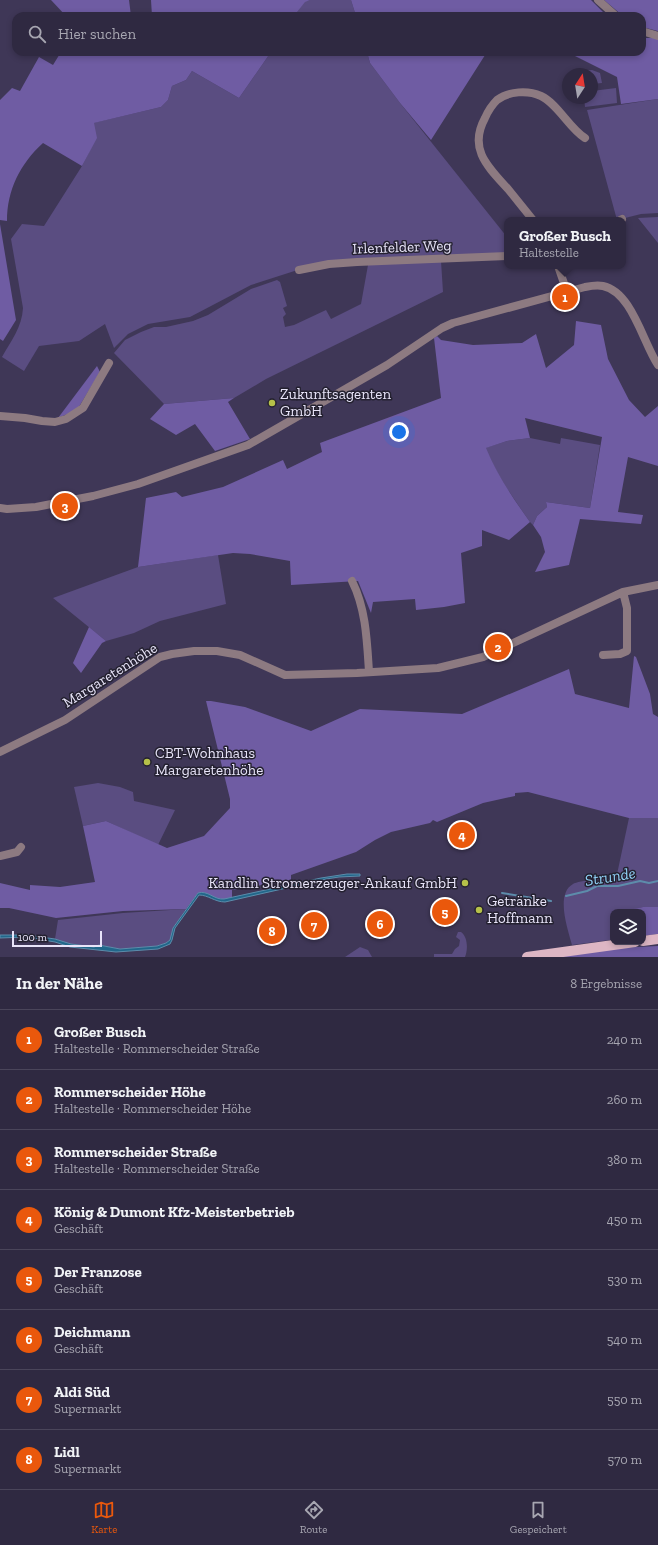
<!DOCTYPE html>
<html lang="de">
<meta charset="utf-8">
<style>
body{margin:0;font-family:"Zilla Slab",serif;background:#3b354c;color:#f1f3f6}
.controls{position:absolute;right:12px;bottom:12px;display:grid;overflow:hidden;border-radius:8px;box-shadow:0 2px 6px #0003}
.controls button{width:36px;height:36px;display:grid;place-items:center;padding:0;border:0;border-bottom:1px solid #4a455a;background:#2f2941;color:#f1f3f6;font:20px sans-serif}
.compass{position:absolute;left:562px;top:68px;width:36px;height:36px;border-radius:50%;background:#2f2941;box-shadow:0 2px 6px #0003;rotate:12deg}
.scale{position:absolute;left:12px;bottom:10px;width:90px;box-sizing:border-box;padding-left:4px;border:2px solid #e8e4f9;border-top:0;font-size:11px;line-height:14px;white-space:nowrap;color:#e8e4f9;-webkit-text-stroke:3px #242130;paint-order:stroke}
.you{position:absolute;left:399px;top:432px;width:14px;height:14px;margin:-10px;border:3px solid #fff;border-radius:50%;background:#1a73e8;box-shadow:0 0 0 6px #1a73e833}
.badge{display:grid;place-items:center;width:26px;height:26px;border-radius:50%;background:#ea580c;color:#fff;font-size:13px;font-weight:700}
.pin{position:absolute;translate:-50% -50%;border:2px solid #fff;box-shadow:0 1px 4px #0006}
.popup{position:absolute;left:504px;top:217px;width:122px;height:52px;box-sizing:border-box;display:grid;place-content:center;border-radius:8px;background:#2f2941;filter:drop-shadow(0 1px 3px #0005);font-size:13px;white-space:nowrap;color:#a7a6b1}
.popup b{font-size:15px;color:#f1f3f6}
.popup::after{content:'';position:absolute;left:50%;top:100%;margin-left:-8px;border:8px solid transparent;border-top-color:#2f2941}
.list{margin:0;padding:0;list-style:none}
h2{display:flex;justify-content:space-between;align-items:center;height:52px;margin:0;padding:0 16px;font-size:17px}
h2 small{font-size:13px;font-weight:400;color:#a7a6b1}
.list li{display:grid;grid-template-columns:26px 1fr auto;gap:12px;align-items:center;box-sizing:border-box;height:60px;padding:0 16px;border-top:1px solid #4a455a}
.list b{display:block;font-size:15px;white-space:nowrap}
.list p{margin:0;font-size:13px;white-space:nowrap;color:#a7a6b1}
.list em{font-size:13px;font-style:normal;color:#a7a6b1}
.icon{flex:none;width:22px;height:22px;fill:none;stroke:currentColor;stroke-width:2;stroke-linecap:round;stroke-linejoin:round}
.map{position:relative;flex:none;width:658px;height:957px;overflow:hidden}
.search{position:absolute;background:#2f2941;box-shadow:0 2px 6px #0003;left:12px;right:12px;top:12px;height:44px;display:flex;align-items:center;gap:10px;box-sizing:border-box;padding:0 14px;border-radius:12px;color:#a7a6b1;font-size:15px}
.sheet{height:532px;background:#2f2941}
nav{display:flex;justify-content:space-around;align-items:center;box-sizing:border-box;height:56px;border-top:1px solid #4a455a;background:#2f2941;font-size:11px;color:#a7a6b1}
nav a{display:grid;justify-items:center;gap:2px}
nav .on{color:#ea580c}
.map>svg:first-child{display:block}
.green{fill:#5a4d81}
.forest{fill:#6f5ca3}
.water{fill:#21678a;stroke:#5d8cab}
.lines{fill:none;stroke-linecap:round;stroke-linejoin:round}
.stream{stroke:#5d8cab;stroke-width:2}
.minor{stroke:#8d7a81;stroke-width:8}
.major{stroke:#ddb6c4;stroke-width:10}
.poi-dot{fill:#b6c149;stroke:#242130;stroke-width:1.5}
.labels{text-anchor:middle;stroke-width:3;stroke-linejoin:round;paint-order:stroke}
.street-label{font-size:15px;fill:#e8e4f9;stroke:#242130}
.poi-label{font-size:15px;fill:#e8e4f9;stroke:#242130;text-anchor:start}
.water-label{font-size:16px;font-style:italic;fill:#92d2f8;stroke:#242130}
</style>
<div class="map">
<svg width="658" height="957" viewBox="0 0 658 957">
<rect width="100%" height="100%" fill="#3f3757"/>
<path class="green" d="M310,0H351L356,16H294L305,1Z
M271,52H367L370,63L400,103L507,237V254L310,266L251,285L190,317L148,324L128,334L114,348L105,324L79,341L39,346L24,371L2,357C11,341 22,327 23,308L11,239L22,224L44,226L82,166L96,138L93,123L161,107L168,100L172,86L186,80L192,71L239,98Z
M592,70L600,73L602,83L592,84V74H582V71Z
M616,88L617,103L585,107L584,98H592V91Z
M658,99V213L641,214L617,220L587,110Z
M658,217V243L638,218Z
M441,261L443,292L266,379L234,398L164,404L114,353L125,340L141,332L154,327H166L193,321L208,315L251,289L277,280L280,282L287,306L283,308L286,314L283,317L285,327L294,325L326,310L331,319L361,304L368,265Z
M530,438L560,444L561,438L600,445L590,508L546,502L547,507L537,516L533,525L530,522C513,498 497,475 485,448L507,441Z
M218,555L226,604L160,621L134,633L106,641L53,598L138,567Z
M98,783L120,787L133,792L134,801L175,810L158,845L106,821L83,826L74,787Z
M629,818H658V907H643L635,909L632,912H613V930L610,931V940L572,945C568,930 555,894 573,884C579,880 607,879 616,879Z
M186,909L173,928L170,940L166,943L157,946L120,949L99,945L94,947L71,944L55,939L58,920L123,913Z
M458,932H461C468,937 468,950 465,957H434V954H452L455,949L459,946L460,940L456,937Z
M360,947L368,950L372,957H345Z"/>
<path class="forest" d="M51,0H129L131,16H66Z
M151,0H310L305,2L294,16H152Z
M351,0H591L607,16H356Z
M604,0H658V31L642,27V16H623Z
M642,36L646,38H658V99L621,104L617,77L567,52H642Z
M61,52H153L155,53V52H271L239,98L192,71L186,80L172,86L168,100L161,107L94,123L97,138L82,166L43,143C20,164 7,190 7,221L0,220V100L12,88L20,91L39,57L53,65Z
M367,52H487L431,140L400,103L370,63Z
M0,224L16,320L3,341L0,339Z
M576,321L601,325L608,359L629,400L645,417L658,406V466L628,457L618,512L643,515L641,524L580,519L569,565L535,572L545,552L541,537L533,525L537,516L547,507L546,502L590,508L602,437L525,418L530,438L507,441L486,448C497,475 513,498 530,522L509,540L482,530V546L461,553L465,603L444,607L416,610L415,599L373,602L371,613L358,581L291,585L290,561L250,554L233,553L138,567L146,498L176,492L182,497L223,487L283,460L287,469L322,452L320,443L441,398L434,338L437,336L441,340L473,345L522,343L536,334L546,368L574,345Z
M97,366L100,372L77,410L58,418Z
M234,398L228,402L250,439L215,451L195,424L176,435L150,419L164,404Z
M89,627L106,641L102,643L81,673L73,663Z
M634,656L636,657L650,694L653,714L658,717V818H629L528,792L515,793V796L483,803L437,822L433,820L430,823L391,832L375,840L356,852L291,875V880L232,890V898C227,899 222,901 218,900C208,897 210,893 198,893L186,909L123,911L56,918L9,908H0V883L30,890V885L60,887L95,882L83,826L106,821L167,848L204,836L230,808V799L206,701H211L245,707L311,731L360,709L462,714L569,669L575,694L629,708Z
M643,907H658V934L643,936V912H632L634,909Z
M658,946V957H553L614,948Z"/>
<path class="water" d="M347,874H360V876L339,877L326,879L225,902C215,902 208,895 199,895L175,928L172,940L170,944L158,949L116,952L70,947L55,942L26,937L0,938V935H27L55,939L71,944L94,947L99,945L120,949L157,946L166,943L170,940L173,928L198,893C208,890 214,900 224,899L321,878Z"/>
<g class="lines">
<path class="stream" d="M502,893L551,901
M566,896L587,891L597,886H618L640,881L649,883L658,881"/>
<path class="minor" d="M598,0L616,16
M642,31L658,36
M533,220C525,210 516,199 508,189C488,167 468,149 485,118C488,111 492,105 497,100C509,91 528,90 541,96C558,104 569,128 585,138
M620,220L622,219
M558,266L567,292
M299,270L329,264L357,262L507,256
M0,416L25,418L42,421L55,422L66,419L83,408L109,363
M0,508L7,509L36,507L93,496L138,484L248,445L387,365L442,328L453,323L585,287C590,286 598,285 603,286C632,292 643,343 658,365
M352,581C366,609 367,641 369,672
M603,655L620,654L627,651V608L623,592
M0,752L65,720L160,657L172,654L194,651H217L240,655L285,675L357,673L438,668L483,657L623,592L658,585
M0,856L17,852L21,847"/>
<path class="major" d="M643,941L658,939
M527,957L635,942"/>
</g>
<g class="poi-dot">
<circle cx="272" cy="403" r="4"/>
<circle cx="147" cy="762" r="4"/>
<circle cx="465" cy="883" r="4"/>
<circle cx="479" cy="910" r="4"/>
</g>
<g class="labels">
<g class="street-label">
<text transform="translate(402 247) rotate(-2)" y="5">Irlenfelder Weg</text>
<text transform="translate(110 675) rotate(-32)" y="5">Margaretenhöhe</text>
</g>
<g class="poi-label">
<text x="280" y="399">Zukunftsagenten<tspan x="280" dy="17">GmbH</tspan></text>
<text x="155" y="758">CBT-Wohnhaus<tspan x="155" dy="17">Margaretenhöhe</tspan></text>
<text x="457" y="888" text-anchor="end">Kandlin Stromerzeuger-Ankauf GmbH</text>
<text x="487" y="906">Getränke<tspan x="487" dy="17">Hoffmann</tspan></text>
</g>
<g class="water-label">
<text transform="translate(610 876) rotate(-9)" y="6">Strunde</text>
</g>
</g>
</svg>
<div class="controls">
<button><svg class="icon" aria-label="layers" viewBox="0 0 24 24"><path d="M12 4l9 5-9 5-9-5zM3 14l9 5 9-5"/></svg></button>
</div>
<svg class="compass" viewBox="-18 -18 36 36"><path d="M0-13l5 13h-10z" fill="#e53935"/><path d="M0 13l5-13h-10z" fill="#a7a6b1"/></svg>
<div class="scale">100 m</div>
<div class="you"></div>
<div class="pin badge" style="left:565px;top:297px">1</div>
<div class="popup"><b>Großer Busch</b>Haltestelle</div>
<div class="pin badge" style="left:498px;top:647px">2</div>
<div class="pin badge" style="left:65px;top:506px">3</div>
<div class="pin badge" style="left:462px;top:835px">4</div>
<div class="pin badge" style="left:445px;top:912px">5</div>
<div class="pin badge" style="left:380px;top:924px">6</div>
<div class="pin badge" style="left:314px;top:925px">7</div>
<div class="pin badge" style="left:272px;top:931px">8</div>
<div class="search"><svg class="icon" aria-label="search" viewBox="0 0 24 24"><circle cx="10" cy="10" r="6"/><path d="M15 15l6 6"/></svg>Hier suchen</div>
</div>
<section class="sheet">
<h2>In der Nähe<small>8 Ergebnisse</small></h2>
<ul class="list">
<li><span class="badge">1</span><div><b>Großer Busch</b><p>Haltestelle · Rommerscheider Straße</p></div><em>240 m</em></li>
<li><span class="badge">2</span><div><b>Rommerscheider Höhe</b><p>Haltestelle · Rommerscheider Höhe</p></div><em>260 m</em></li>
<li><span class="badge">3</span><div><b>Rommerscheider Straße</b><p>Haltestelle · Rommerscheider Straße</p></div><em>380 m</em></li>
<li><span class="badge">4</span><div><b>König &amp; Dumont Kfz-Meisterbetrieb</b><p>Geschäft</p></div><em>450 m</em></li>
<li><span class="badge">5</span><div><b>Der Franzose</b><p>Geschäft</p></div><em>530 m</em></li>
<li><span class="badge">6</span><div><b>Deichmann</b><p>Geschäft</p></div><em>540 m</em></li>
<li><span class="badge">7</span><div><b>Aldi Süd</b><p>Supermarkt</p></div><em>550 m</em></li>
<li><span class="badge">8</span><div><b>Lidl</b><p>Supermarkt</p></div><em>570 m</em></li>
</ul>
</section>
<nav>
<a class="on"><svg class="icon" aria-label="map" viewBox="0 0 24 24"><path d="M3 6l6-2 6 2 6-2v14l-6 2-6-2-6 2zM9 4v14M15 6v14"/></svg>Karte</a>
<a><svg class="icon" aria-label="directions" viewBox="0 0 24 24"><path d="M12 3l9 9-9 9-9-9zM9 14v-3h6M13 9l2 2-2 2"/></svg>Route</a>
<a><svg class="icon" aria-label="saved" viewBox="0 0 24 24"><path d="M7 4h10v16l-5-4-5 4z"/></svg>Gespeichert</a>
</nav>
